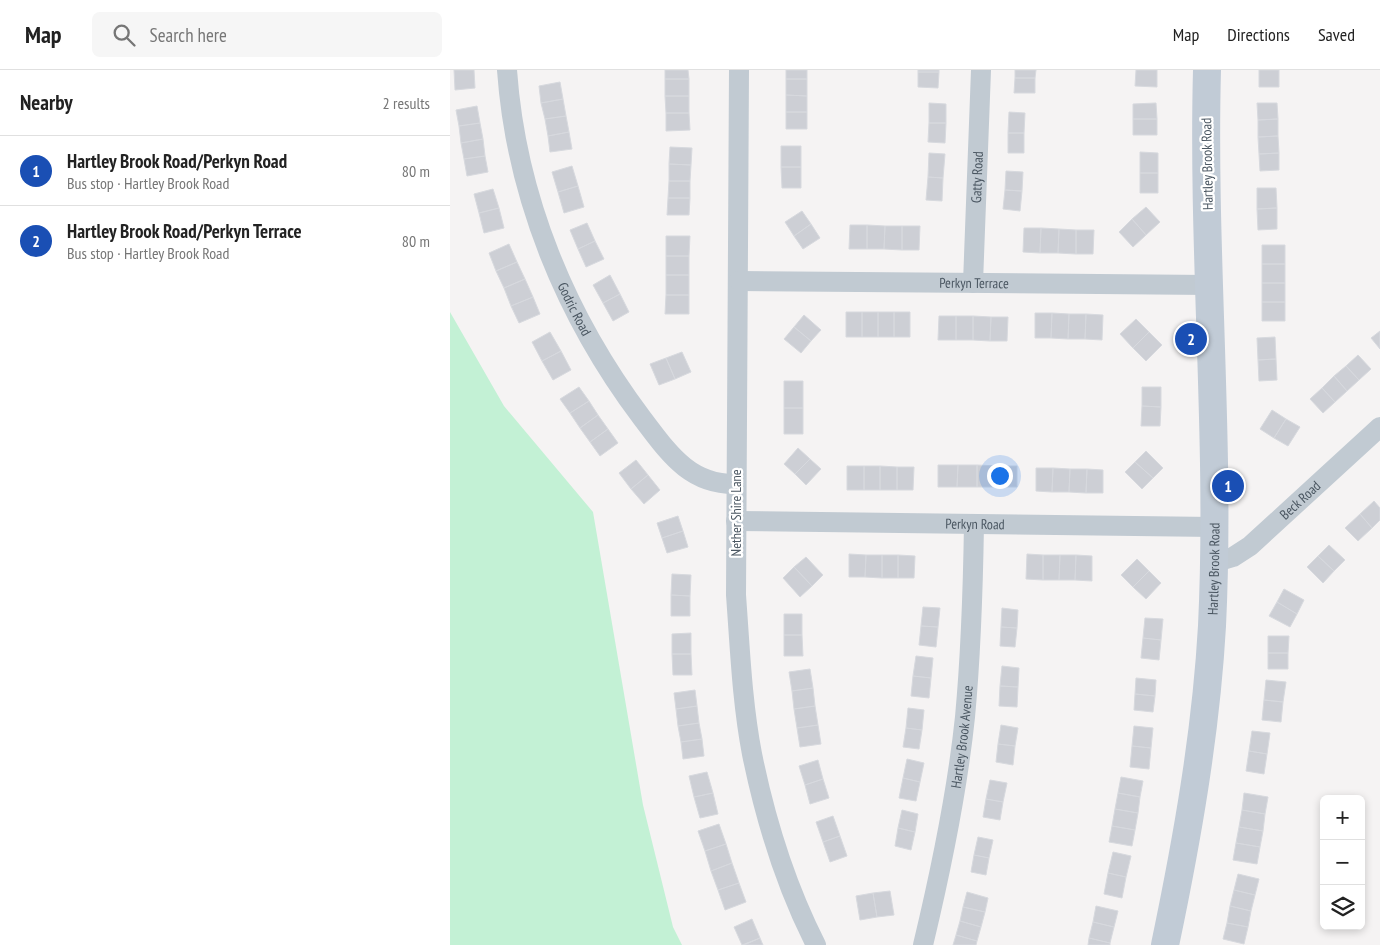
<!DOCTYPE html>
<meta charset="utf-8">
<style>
body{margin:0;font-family:"PT Sans Narrow",sans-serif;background:#f6f6f6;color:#222}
.controls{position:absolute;right:15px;bottom:15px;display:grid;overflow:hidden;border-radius:8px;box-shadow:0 2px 8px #0003}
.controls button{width:45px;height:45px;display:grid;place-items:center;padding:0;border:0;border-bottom:1px solid #e0e0e0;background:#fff;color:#222;font:25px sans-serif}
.you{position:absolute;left:549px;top:405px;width:18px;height:18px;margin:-12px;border:4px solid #fff;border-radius:50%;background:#1a73e8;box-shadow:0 0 0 8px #1a73e833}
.badge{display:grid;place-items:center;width:32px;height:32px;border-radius:50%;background:#7c3aed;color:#fff;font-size:16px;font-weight:700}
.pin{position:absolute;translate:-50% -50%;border:2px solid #fff;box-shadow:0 1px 5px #0006}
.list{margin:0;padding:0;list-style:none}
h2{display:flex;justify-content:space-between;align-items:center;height:65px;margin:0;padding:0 20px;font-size:21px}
h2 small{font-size:16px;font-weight:400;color:#767676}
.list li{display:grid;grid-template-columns:32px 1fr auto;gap:15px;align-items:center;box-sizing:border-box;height:70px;padding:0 20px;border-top:1px solid #e0e0e0}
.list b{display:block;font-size:19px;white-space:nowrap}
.list p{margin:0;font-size:16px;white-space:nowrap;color:#767676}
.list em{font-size:16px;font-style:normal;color:#767676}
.icon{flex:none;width:28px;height:28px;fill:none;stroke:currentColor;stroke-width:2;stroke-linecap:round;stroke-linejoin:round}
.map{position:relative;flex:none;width:930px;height:875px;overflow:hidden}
header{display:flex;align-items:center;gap:30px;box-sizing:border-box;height:70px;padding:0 25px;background:#fff;border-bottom:1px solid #e0e0e0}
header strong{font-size:24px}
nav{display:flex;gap:28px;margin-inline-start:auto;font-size:18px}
.search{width:350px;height:45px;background:#f6f6f6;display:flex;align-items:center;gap:12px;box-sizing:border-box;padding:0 18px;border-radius:8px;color:#767676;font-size:19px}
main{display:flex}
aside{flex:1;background:#fff}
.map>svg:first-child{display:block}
.green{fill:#c3f1d5}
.building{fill:#cdcfd5;stroke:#d7d9de}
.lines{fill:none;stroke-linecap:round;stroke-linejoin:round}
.street{stroke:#c1cad2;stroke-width:20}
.secondary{stroke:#c1cbd6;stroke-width:28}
.labels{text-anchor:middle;stroke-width:4.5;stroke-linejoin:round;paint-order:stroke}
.street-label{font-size:14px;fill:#4a5661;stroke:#fff}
</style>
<header>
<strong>Map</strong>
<div class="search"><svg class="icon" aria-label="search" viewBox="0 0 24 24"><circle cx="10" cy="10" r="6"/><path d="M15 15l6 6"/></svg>Search here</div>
<nav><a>Map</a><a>Directions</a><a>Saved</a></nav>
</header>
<main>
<aside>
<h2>Nearby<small>2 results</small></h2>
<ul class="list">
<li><span class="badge" style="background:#1a4fb4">1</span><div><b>Hartley Brook Road/Perkyn Road</b><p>Bus stop · Hartley Brook Road</p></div><em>80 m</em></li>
<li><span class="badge" style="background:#1a4fb4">2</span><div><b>Hartley Brook Road/Perkyn Terrace</b><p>Bus stop · Hartley Brook Road</p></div><em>80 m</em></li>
</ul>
</aside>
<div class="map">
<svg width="930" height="875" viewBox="0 0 930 875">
<rect width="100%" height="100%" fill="#f5f3f3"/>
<path class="green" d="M0,242L54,336L143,442L193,735L223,857L232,875H0Z"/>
<path class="building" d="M4,0H24L25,18L5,20Z
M215,0H238L239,9H215Z
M336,0H357V9H336Z
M468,0H489V2H468Z
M565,0H586L585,8H565Z
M686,0H707V17L685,16Z
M809,0H829V17H809Z
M468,2H489L488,18L468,17Z
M565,8H585V23H564Z
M215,9H239V26H215Z
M336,9H357V26L336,25Z
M110,12L113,29L91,33L89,16Z
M336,25L357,26V42H336Z
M215,26H239V43H216Z
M113,29L116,46L95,49L91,33Z
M479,33L496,34V53H479Z
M706,33L707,49H683V34Z
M807,33H827L828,49L808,50Z
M27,36L30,53L9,56L6,40Z
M336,42H357V59H336Z
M559,42L575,43L574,63H558Z
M216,43H239L240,60L216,61Z
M116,46L119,62L98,66L95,49Z
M683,49H707V65H683Z
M828,49V66L808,67V50Z
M30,53L33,69L11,73L9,56Z
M479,53H496L495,73L478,72Z
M119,62L122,79L100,82L98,66Z
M558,63H574V83H558Z
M828,66L829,83L809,84L808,67Z
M33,69L35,86L14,89L11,73Z
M331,76H351V97H331Z
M220,77L242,78L241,95L219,94Z
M690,82L708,83V103H690Z
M479,83L495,84L493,108L478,107Z
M829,83V100L810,101L809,84Z
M35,86L38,102L17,106L14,89Z
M219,94L241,95L240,111H219Z
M122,96L128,116L108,122L102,102Z
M331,97H351V118H332Z
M556,101L573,102L572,121L555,120Z
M690,103H708V123H690Z
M478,107L493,108L492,131L476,130Z
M219,111H240V128H218Z
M128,116L134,137L114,143L108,122Z
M807,118H826L827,138L807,139Z
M43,119L49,138L29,143L24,124Z
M555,120L572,121L570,141L553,139Z
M218,128H240L239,145H217Z
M696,137L710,152L696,165L682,149Z
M49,138L54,158L34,163L29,143Z
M827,138V159L808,160L807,139Z
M352,141L361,154L344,166L335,152Z
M682,149L696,165L683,177L669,162Z
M137,153L145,171L128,179L120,160Z
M361,154L370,168L353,179L344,166Z
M400,155H417V179H399Z
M417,155L435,156L434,179H417Z
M435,156H452V180L434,179Z
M452,156H470L469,180H452Z
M574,158H591L590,183L573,182Z
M591,158L609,159L608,183H590Z
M609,159L626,160V184L608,183Z
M626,160H644L643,184H626Z
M216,166H240L239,186H216Z
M145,171L154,189L136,197L128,179Z
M59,174L67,192L46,201L39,183Z
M812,175H835V194H812Z
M216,186H239V205H216Z
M67,192L75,209L54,218L46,201Z
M812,194H835V213H812Z
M160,205L170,224L153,233L143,215Z
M216,205H239V225H216Z
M75,209L83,227L61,236L54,218Z
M812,213H835V232H812Z
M170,224L179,242L163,251L153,233Z
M216,225H239V244H215Z
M83,227L90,244L69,253L61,236Z
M812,232H835V251H812Z
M396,242H412V267H396Z
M412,242H428V267H412Z
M428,242H444V267H428Z
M444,242H460V267H444Z
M585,243H602L601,268H585Z
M602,243L619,244L618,269L601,268Z
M619,244H636L635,269H618Z
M636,244L653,245L652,270L635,269Z
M354,245L371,260L361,271L344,257Z
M489,246H506V270H488Z
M506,246H523V270H506Z
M523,246L541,247L540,271L523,270Z
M541,247H558L557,271H540Z
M686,249L699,262L683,278L670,264Z
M344,257L361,271L351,283L334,269Z
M930,261V279L921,268Z
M100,262L111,281L92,291L82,272Z
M699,262L712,275L696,291L683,278Z
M825,267L826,289L808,290L807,268Z
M111,281L121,300L103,310L92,291Z
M232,282L241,302L225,309L216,288Z
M908,285L921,299L909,310L896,296Z
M216,288L225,309L209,315L200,294Z
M826,289L827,310L809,311L808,290Z
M896,296L909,310L897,321L884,306Z
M884,306L897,321L885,332L872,318Z
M334,311H353V338H334Z
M129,317L139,331L120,343L110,329Z
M692,317H711V337L692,336Z
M872,318L885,332L873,343L860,329Z
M139,331L148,345L130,358L120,343Z
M692,336L711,337L710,356H691Z
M334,338H353V364H334Z
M822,340L836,349L824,368L810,359Z
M148,345L158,359L140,372L130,358Z
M836,349L850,357L838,376L824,368Z
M158,359L168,373L150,386L140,372Z
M348,378L360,389L345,404L334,394Z
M696,381L713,398L703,408L685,392Z
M360,389L371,399L356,415L345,404Z
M186,390L198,405L181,419L169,403Z
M685,392L703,408L692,419L675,402Z
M488,395H508L507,417H488Z
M508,395H527V417H507Z
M527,395L547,396V417H527Z
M397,396H414V420H397Z
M414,396H430V420H414Z
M430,396L447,397V420H430Z
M547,396H567V417H547Z
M447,397H464L463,420H447Z
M586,398H603L602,422L586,421Z
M603,398L620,399L619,422H602Z
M620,399H637L636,423L619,422Z
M637,399L653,400V423H636Z
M198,405L210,420L194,434L181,419Z
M924,431L930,438V450L922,458L910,444Z
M910,444L922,458L908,471L895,458Z
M228,446L233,461L212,468L207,453Z
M233,461L238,477L217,483L212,468Z
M879,475L895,490L884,501L868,486Z
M399,484L416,485L415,507H399Z
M577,484L593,485V510L576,509Z
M416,485H432V508L415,507Z
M432,485H448V508H432Z
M448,485L465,486L464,508H448Z
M593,485H610L609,510H593Z
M610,485H626L625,510H609Z
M626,485L642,486V511L625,510Z
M868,486L884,501L873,513L857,497Z
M356,487L373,505L362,516L344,497Z
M687,489L699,501L683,517L671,505Z
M344,497L362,516L350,527L333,508Z
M699,501L711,513L696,529L683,517Z
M222,504L241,505L240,526L221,525Z
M834,519L854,530L847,544L827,532Z
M221,525L240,526V546H221Z
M827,532L847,544L840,557L819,546Z
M473,537L490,538L488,557L471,556Z
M552,538L568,540L567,558L551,557Z
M334,544H352V565H334Z
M695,548L713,549L711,570L693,568Z
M471,556L488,557L486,577L469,575Z
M551,557L567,558L565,577L550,576Z
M241,563V584H222V564Z
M334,565H352L353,586H334Z
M818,566H839L838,583H818Z
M693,568L711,570L709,590L691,588Z
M818,583H838V599H818Z
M222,584H241L242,605H223Z
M466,586L483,588L481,608L463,606Z
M552,596L569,598L568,617L550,616Z
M360,599L363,618L342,621L339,602Z
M463,606L481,608L479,628L461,626Z
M686,608L706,610L705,626L685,624Z
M816,610L836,612L833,632L814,630Z
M550,616L568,617L567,637L549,636Z
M363,618L365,636L344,639L342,621Z
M245,620L247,636L226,639L224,623Z
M685,624L705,626L703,642L684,640Z
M814,630L833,632L831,652L812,650Z
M247,636L249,653L228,656L226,639Z
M365,636L368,655L347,658L344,639Z
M458,638L474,640L472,660L456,658Z
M249,653L252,669L231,672L228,656Z
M368,655L371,674L350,677L347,658Z
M551,655L568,658L565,676L548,674Z
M684,656L703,658L701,678L682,676Z
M456,658L472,660L469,679L453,677Z
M802,661L820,663L817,684L799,681Z
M252,669L254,686L233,689L231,672Z
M548,674L565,676L563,695L546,692Z
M682,676L701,678L699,699L680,697Z
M799,681L817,684L814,704L796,701Z
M457,689L474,693L470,712L453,708Z
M368,690L373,709L355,715L349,696Z
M257,702L263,723L244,727L239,706Z
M671,707L693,711L690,727L668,723Z
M453,708L470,712L466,731L449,728Z
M373,709L379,728L360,734L355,715Z
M540,710L557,713L553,732L536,729Z
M263,723L268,744L250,748L244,727Z
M668,723L690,727L688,743L665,739Z
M794,723L818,727L815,744L792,740Z
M536,729L553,732L550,750L533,747Z
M665,739L688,743L685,760L662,756Z
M452,740L468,744L465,762L448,758Z
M792,740L815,744L813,761L789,757Z
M383,746L390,766L373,772L366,752Z
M269,754L276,774L255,781L248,761Z
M662,756L685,760L682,776L659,772Z
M789,757L813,761L810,777L786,773Z
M448,758L465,762L461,780L445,776Z
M390,766L397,786L380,792L373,772Z
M528,767L543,770L539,788L524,785Z
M786,773L810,777L807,794L783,790Z
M276,774L282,793L261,801L255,781Z
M663,782L681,786L676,807L658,803Z
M524,785L539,788L536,805L521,802Z
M282,793L289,813L268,820L261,801Z
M658,803L676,807L672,828L654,824Z
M788,804L809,809L805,825L784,820Z
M289,813L296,832L275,840L268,820Z
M784,820L805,825L801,841L780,836Z
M440,821L444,845L427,847L423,823Z
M517,822L538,828L535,842L513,837Z
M423,823L427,847L410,850L406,826Z
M646,836L668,841L664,857L643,852Z
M780,836L801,841L798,857L777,853Z
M513,837L535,842L531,857L510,851Z
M302,849L310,868L292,875L284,857Z
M510,851L531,857L527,871L506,865Z
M643,852L664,857L660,873L639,868Z
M777,853L798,857L794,874L773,869Z
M506,865L527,871L526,875H503Z
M310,868L313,875H294Z
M639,868L660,873V875H638Z"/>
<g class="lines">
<g class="street">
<path id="s1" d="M57,0C66,127 116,247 192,348C218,382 239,415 286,414"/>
<path d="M289,0L286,525C290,578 292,632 302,684C315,748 336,816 366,875"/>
<path id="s2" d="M289,211L759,215"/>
<path id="s3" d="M523,213L531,0"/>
<path id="s4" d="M286,451L764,457"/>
<path id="s5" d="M763,493L783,487L800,476L930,357"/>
<path id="s6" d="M473,875C491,800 507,724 515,647C521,583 523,518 524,454"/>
</g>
<path class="secondary" id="s7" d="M715,875C737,770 756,663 762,556C771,371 752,185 757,0"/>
</g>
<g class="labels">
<g class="street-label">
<text transform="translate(757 94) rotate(-91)" y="5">Hartley Brook Road</text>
<text dy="5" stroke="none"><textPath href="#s3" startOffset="106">Gatty Road</textPath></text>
<text dy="5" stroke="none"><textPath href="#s2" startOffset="235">Perkyn Terrace</textPath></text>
<text dy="5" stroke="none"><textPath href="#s1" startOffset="250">Godric Road</textPath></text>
<text dy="5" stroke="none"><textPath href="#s5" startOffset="109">Beck Road</textPath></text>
<text transform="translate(286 443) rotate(-90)" y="5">Nether Shire Lane</text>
<text dy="5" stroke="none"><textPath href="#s4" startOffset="239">Perkyn Road</textPath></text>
<text dy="5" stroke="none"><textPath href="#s7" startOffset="380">Hartley Brook Road</textPath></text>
<text dy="5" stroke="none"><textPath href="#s6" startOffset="212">Hartley Brook Avenue</textPath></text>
</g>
</g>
</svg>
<div class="controls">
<button>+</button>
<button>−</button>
<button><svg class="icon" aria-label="layers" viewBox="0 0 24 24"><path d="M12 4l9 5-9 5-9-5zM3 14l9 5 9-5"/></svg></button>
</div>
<div class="you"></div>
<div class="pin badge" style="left:778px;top:416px;background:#1a4fb4">1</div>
<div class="pin badge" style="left:741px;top:269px;background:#1a4fb4">2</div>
</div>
</main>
